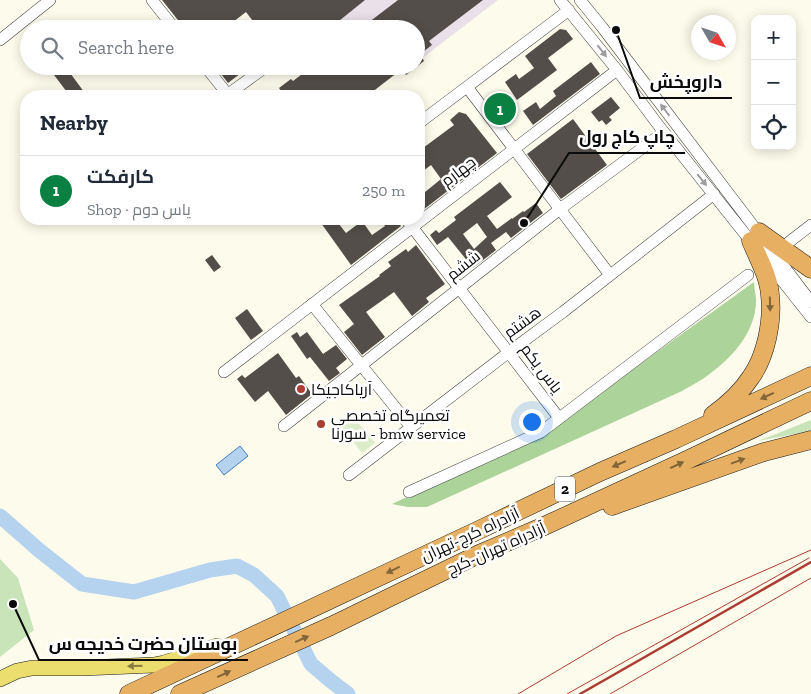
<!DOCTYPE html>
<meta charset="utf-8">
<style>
body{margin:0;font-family:"Zilla Slab",Cairo,serif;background:#f6f6f7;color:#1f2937}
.controls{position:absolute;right:15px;top:15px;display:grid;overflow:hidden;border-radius:10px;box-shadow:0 2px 12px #0003}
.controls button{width:45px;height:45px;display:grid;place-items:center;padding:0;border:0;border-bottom:1px solid #e0e1e3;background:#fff;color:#1f2937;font:25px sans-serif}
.compass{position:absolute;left:691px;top:15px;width:45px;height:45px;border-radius:50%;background:#fff;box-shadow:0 2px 12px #0003;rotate:129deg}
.you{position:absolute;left:531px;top:421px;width:18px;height:18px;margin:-12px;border:4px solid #fff;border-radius:50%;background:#1a73e8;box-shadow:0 0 0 8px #1a73e833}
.badge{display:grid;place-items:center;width:32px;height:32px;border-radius:50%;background:#0b8043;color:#fff;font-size:16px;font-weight:700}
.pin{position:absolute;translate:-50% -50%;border:2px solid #fff;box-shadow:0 1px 5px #0006}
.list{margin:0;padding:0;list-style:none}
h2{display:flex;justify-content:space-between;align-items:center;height:65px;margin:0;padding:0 20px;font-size:21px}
h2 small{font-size:16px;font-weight:400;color:#747a83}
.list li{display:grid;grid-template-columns:32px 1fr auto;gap:15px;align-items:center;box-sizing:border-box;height:70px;padding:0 20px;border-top:1px solid #e0e1e3}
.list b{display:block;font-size:19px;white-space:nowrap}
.list p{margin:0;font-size:16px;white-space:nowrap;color:#747a83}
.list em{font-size:16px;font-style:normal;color:#747a83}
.icon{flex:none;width:28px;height:28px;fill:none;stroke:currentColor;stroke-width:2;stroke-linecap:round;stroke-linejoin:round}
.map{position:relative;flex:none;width:811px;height:694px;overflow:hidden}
.search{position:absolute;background:#fff;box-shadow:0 2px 12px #0003;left:20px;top:20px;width:405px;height:55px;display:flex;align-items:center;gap:12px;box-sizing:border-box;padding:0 18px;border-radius:28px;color:#747a83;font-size:19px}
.panel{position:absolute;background:#fff;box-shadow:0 2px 12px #0003;left:20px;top:90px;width:405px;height:135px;border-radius:20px}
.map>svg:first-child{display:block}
.industrial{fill:#eae0e9}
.green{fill:#cae4b9}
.forest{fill:#acd39a}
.pitch{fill:#dcecca}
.water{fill:#b5d2ef;stroke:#447ebf}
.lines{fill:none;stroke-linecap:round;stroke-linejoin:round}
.river{stroke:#b5d2ef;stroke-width:15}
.building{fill:#534e49;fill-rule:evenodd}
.minor-casing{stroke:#3e3e3e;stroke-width:12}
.major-casing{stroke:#1c1c1c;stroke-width:16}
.highway-casing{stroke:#1c1c1c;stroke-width:19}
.minor{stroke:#fff;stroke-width:11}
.major{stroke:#ebdd6e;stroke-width:15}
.highway{stroke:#e6af61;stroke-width:18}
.tram{stroke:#ad3c32;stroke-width:1}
.rail{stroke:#ad3c32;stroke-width:2.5}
.oneway{fill:#9d9d9d}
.oneway2{fill:#83653a}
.oneway3{fill:#867e41}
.poi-dot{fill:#ad3c32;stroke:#fff;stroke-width:2}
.labels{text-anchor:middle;stroke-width:5;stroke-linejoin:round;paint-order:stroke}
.shield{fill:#fff;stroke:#545454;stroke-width:1}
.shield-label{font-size:15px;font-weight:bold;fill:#0b0b0b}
.street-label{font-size:16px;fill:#0b0b0b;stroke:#fff}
.poi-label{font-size:16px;fill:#0b0b0b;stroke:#fff;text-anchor:start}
.leader{fill:none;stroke:#0b0b0b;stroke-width:2}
.callout-dot{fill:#0b0b0b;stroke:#fff;stroke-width:2}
.callout-label{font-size:18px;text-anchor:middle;font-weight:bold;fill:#0b0b0b;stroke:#fff;stroke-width:5;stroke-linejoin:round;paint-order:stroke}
</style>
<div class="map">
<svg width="811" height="694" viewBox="0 0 811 694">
<rect width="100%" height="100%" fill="#fdfcec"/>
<path class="industrial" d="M237,0H498L416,63V29H258Z"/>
<path class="green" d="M811,420V431L758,441Z
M0,559L18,578L34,630L0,657Z"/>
<path class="forest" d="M754,282C754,288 756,295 756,301C756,330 734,356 712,372C703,380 692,385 682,391L427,507H408L392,504L543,434Z"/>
<path class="pitch" d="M354,418L375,443L362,453L342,427Z"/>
<path class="water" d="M240,446L248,456L224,475L216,465Z"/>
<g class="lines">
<path class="river" d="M0,516L40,551L82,584L134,592L210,570L237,566L254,575L277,596L311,664L331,681L348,694"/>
</g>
<path class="building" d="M162,0H365L329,29H259L246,12L224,29L218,20L207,29H185Z
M398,0H483L429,41L432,45L420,54L424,61L406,75L402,69L367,96H285L279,88L291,79L293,81L306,71L302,66H416V29H360Z
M560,29L566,30L573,39L548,58L557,70L517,100L505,82L516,74L519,79L534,68L525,56Z
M591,62L600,74L533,125L523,111L536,102L540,109L556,96L553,91Z
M57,66H65L87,96H70L51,71Z
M215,66H235L241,73L228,83Z
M611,97L620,108L609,117L612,120L606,125L602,120L599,122L591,112Z
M459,112L466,114L497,153L419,213V197L441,179L431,165L419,174V151L454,125L450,120Z
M573,119L607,165L561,199L527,154Z
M500,182L512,197L487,216L497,229L512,218V219L523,211L524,212L536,203L543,213L511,238L506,232L491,243L496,250L473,268L448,237L437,245L430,235L436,230L439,233L456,220L454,217ZM477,223L487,237L474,249L463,234Z
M326,219H335L346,233L362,221L372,235L385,226L382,222L386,219H395L401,226L351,265L321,223Z
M416,245L445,284L426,298L429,302L412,316L394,292L366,312L385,337L362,355L344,332L354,324L339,305L380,276L379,275L391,266L388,262L406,249L408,252Z
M212,255L221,267L214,272L205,260Z
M247,309L263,331L251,340L235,318Z
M297,332L300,337L307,332L323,354L336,345L347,359L336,368L340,373L329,381L310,357L307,359L291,336Z
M278,353L296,378L299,376L312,394L286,415L268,391L255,402L237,379L242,375L245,378Z"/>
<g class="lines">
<defs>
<path id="minor" d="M152,0L175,29
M560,0L617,70L659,126L811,317
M580,0L602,27L811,302
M0,40L50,0
M205,66L229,96
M467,87L610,275
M227,95L267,66
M419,123L569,10
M406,219L559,418
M789,242L811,225
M312,304L411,427
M224,372L617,70
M284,426L560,209L664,132
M349,475L509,352L563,312L714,194
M409,492L541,432L748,275"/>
<path id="major" d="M0,679L17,671L32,668H83L154,665L164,663L217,646"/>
<path id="highway" d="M759,232L811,269
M713,415C727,405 742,391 751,377C766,356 773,321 770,295C769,277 758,258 751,241
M612,506L764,452L811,440
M129,694L481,529L600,472L676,439L811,376
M180,694L331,626L479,554L542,527L685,461L811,401"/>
</defs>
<use href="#minor" class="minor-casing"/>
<use href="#major" class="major-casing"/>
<use href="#highway" class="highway-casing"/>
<use href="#minor" class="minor"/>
<use href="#major" class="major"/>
<use href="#highway" class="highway"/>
<path class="tram" d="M518,694L616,636L811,550
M567,694L809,558
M610,694L811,578"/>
<path class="rail" d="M580,694L811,562"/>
</g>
<defs><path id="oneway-solid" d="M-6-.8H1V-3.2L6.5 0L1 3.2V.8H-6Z" transform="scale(1.25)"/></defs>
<g class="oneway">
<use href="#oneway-solid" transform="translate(602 51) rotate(52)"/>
<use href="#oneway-solid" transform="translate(665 110) rotate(-127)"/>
<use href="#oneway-solid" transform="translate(702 180) rotate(51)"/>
</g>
<g class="oneway2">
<use href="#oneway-solid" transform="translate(770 304) rotate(89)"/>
<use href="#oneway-solid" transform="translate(767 396) rotate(155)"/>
<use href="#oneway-solid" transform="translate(738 461) rotate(-20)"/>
<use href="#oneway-solid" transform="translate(619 464) rotate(157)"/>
<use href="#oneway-solid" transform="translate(677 465) rotate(-25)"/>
<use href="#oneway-solid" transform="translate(393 570) rotate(154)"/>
<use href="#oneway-solid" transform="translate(302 639) rotate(-24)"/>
<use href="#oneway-solid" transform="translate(224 674) rotate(-25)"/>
</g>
<use class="oneway3" href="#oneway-solid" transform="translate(135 666) rotate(178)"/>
<g class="poi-dot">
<circle cx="301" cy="389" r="5"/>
<circle cx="321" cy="424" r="5"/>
</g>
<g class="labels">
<rect class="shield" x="555" y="476.5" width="20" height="25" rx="4"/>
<g class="shield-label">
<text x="565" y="494">2</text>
</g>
<g class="street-label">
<text transform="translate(458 171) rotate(-37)" y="6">چهارم</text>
<text transform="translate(463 265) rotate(-38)" y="6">ششم</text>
<text transform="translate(522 322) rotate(-36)" y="6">هشتم</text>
<text transform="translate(542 368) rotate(53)" y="6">یاس یکم</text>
<text transform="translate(470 534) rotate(-25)" y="6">آزادراه کرج-تهران</text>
<text transform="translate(496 548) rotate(-24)" y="6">آزادراه تهران-کرج</text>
</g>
<g class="poi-label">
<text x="311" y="395">آریاکاجیکا</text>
<text x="331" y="421">تعمیرگاه تخصصی<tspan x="331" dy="18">سورنا - bmw service</tspan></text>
</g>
</g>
<path class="leader" d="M616 30L640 98H732M524 223L569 153H685M13 604L39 660H248"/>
<g class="callout-dot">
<circle cx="616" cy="30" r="5"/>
<circle cx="524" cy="223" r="5"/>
<circle cx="13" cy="604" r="5"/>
</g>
<g class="callout-label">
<text x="686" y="88">داروپخش</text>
<text x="627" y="143">چاپ کاج رول</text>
<text x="143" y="650">بوستان حضرت خدیجه س</text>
</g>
</svg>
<div class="controls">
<button>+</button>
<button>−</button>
<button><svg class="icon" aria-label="locate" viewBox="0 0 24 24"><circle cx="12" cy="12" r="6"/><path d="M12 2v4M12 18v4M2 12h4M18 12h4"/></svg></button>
</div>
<svg class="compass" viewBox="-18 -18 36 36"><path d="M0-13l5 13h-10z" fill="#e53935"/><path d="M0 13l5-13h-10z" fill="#747a83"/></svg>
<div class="you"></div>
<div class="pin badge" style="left:500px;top:109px">1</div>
<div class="search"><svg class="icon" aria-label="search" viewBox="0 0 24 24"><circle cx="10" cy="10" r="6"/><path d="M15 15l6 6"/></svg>Search here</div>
<section class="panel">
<h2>Nearby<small></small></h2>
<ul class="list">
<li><span class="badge">1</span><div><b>کارفکت</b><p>Shop · یاس دوم</p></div><em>250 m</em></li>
</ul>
</section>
</div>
